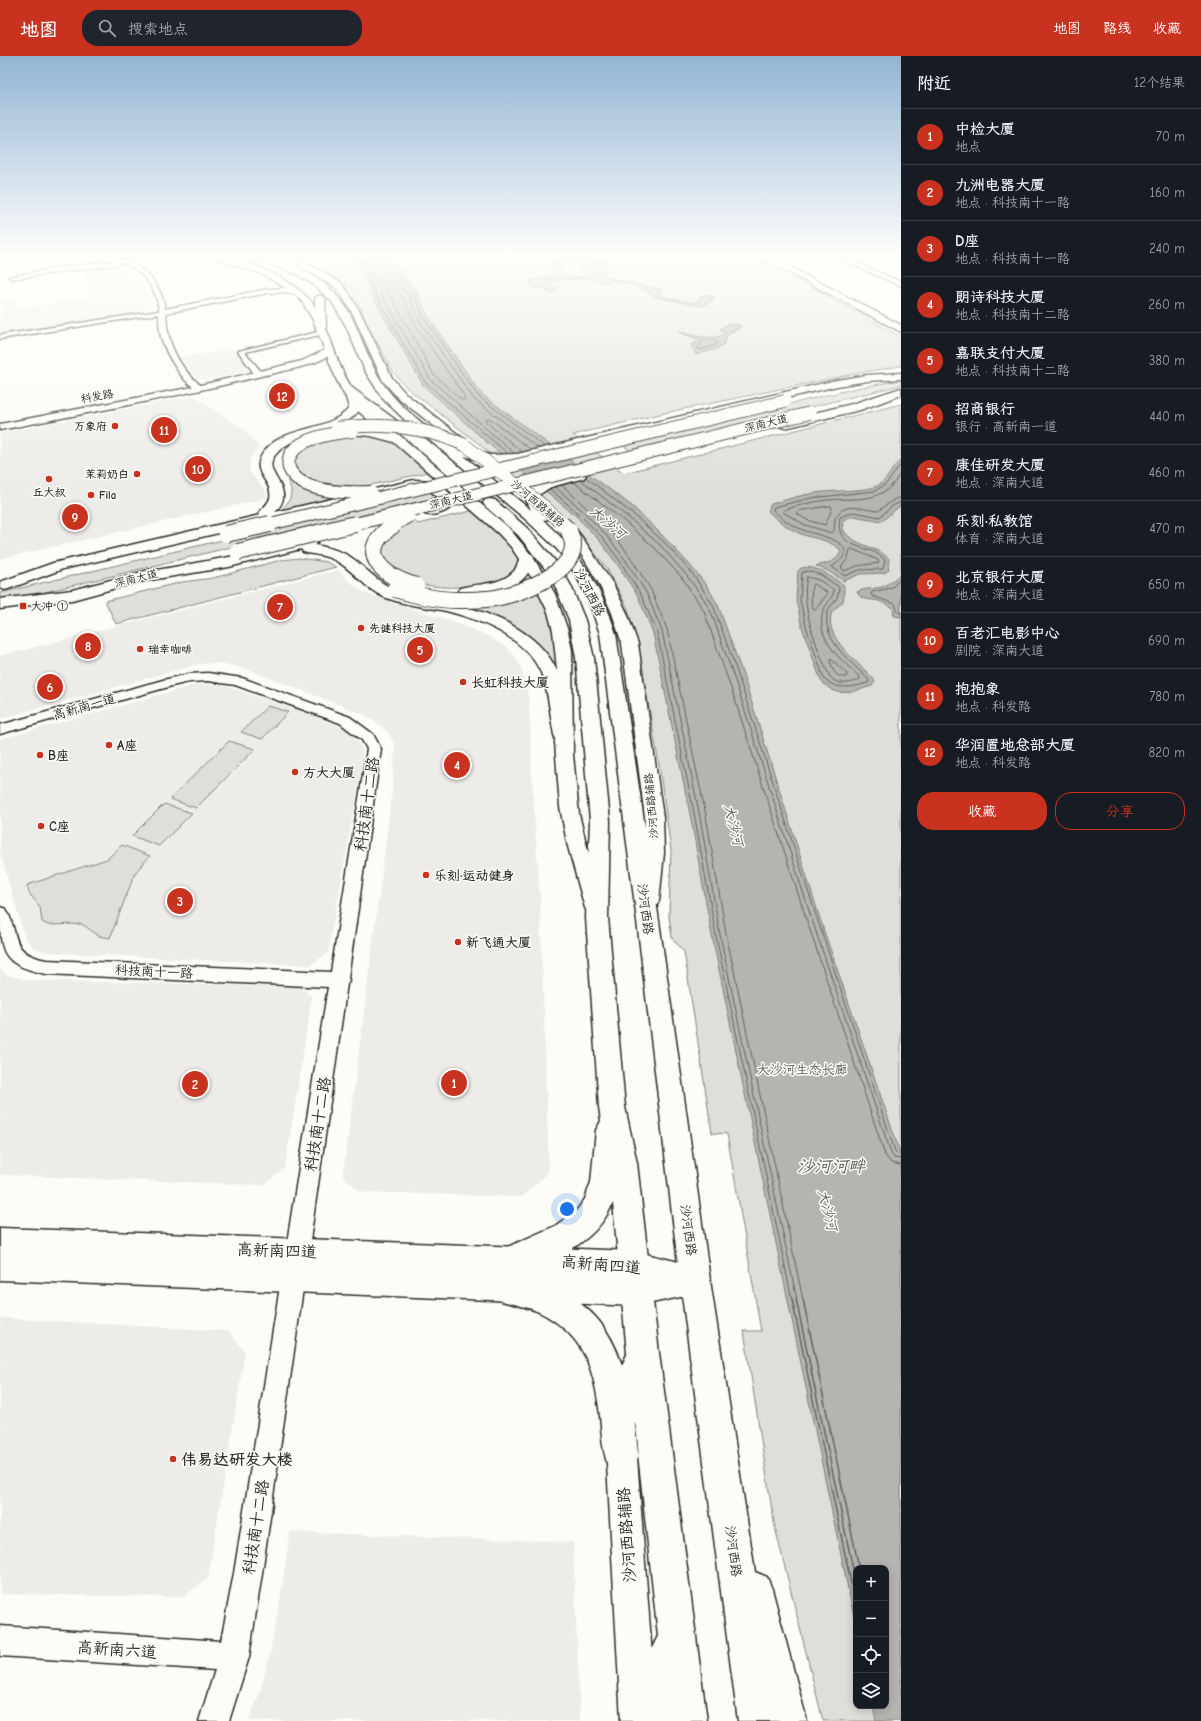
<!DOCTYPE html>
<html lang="zh">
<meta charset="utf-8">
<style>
body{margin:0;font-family:"Comic Neue","LXGW WenKai TC",sans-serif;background:#20242c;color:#f1f3f6}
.controls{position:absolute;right:12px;bottom:12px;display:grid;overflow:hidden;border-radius:8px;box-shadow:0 2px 10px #0003}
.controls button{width:36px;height:36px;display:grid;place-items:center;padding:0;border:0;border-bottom:1px solid #363941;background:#171b24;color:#f1f3f6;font:20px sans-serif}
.you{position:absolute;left:567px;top:1153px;width:14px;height:14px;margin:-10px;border:3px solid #fff;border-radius:50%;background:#1a73e8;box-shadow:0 0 0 6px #1a73e833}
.badge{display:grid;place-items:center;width:26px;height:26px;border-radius:50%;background:#c8321e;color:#fff;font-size:13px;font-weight:700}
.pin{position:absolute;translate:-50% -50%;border:2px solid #fff;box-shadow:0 1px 4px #0006}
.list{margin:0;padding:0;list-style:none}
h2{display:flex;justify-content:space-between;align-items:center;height:52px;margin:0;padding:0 16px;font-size:17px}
h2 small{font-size:13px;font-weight:400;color:#9ea1a6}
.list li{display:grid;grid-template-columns:26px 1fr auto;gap:12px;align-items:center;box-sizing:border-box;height:56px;padding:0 16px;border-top:1px solid #363941}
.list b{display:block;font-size:15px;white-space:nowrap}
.list p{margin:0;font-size:13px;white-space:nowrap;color:#9ea1a6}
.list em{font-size:13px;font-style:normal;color:#9ea1a6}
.actions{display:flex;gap:8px;padding:12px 16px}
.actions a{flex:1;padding:9px 0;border:1px solid #c8321e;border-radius:16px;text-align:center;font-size:14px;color:#c8321e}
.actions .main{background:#c8321e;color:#fff}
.icon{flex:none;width:22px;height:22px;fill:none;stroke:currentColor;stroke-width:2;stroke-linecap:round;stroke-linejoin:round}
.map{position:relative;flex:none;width:901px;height:1665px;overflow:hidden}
header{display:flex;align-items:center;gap:24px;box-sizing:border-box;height:56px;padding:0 20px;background:#c8321e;color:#fff}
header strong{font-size:19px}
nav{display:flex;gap:22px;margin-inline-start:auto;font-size:14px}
.search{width:280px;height:36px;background:#20242c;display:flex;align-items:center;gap:10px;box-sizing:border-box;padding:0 14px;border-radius:16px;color:#9ea1a6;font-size:15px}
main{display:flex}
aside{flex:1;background:#171b24}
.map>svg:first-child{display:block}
.built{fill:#edece8}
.green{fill:#dfdeda;stroke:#858482;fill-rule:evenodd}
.water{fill:#b5b4b1;stroke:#7e7d7b;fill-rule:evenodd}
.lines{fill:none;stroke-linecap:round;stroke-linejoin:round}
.shore-far1{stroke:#626261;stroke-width:1}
.shore{stroke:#626261;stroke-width:1.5}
.minor-casing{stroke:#2b2b2b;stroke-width:3}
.tertiary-casing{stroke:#2b2b2b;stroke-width:3}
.secondary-casing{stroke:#2b2b2b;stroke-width:3}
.primary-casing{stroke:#2b2b2b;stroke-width:3}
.minor{fill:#fdfcf7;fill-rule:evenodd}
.tertiary{fill:#fdfcf7;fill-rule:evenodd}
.secondary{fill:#fdfcf7;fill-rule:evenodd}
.primary{fill:#fdfcf7;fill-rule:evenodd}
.secondary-bridge-far1-casing{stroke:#2b2b2b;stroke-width:13;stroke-linecap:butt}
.secondary-bridge-casing{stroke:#2b2b2b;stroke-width:17;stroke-linecap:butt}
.primary-bridge-far1-casing{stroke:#2b2b2b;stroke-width:14;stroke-linecap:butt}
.primary-bridge-casing{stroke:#2b2b2b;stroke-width:18;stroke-linecap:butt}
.secondary-bridge-far1{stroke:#fdfcf7;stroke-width:12}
.secondary-bridge{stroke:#fdfcf7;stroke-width:15}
.primary-bridge-far1{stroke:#fdfcf7;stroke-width:12}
.primary-bridge{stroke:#fdfcf7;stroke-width:16}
.poi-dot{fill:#c8321e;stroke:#fdfcf7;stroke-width:1.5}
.labels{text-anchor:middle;stroke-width:3;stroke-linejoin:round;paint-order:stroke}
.far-street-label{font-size:11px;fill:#2b2b2b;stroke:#fdfcf7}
.far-poi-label{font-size:11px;font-weight:bold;fill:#2b2b2b;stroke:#fdfcf7;text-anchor:start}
.street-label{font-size:13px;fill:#2b2b2b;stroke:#fdfcf7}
.poi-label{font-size:13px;font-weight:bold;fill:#2b2b2b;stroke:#fdfcf7;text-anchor:start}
.park-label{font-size:13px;fill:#585857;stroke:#fdfcf7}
.water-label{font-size:14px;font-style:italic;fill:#5b5b5a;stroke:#fdfcf7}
.near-street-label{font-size:16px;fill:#2b2b2b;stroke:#fdfcf7}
.near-poi-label{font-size:16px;font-weight:bold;fill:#2b2b2b;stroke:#fdfcf7;text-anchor:start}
.near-water-label{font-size:17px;font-style:italic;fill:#5b5b5a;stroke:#fdfcf7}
</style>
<header>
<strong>地图</strong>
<div class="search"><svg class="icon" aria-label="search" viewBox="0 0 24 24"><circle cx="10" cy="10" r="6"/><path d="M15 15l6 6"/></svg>搜索地点</div>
<nav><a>地图</a><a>路线</a><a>收藏</a></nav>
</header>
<main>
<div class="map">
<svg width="901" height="1665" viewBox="0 0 901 1665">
<rect width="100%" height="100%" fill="#fdfcf7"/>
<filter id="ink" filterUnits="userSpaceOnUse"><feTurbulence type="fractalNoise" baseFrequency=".025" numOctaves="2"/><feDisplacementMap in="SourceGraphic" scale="8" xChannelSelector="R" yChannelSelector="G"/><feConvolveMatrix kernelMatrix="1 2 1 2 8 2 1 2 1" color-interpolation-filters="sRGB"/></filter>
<g filter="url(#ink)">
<path class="built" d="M115,209L123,211L140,225L152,250L141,256L0,278V245L13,243L19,251L24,252L76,244L87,240L83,212Z
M235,293L249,312L247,315L206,324L197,322L180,301Z
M194,340L244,374L259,391L251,401L249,410L250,416L266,436L267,439L263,443L0,503V377Z
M338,514L357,532L367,538L452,565L488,580L506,591L516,601L521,611L529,644L533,740L540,843L549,1116L521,1141L361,1136L343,1120L392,737L395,693L393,684L383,671L363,658L247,613L217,607L199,608L0,663V600Z
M207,628L225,630L298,654L342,671L349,675L361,689L363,703L328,897L310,909L61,897L45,896L33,891L26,883L22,872L0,796V683L195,629Z
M0,912L5,919L27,924L301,931L312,941L285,1112L264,1129L0,1119Z
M0,1262L229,1275L245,1296L208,1522L183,1541L0,1538Z
M290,1476L573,1486L580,1665H249L260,1636L271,1593L281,1538Z"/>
<path class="green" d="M277,198H747L826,239L901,281V310L858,317L660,358L573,379L624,417L901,348V1665H823L774,1467L744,1275H761L727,1078L712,1077L684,896L672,882L669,860L671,794L659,709L638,588L627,551L606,511L577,475L543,444L479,388L407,332L390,312L384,298L372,278L351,231L306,206ZM856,1512H886V1650H856Z
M901,324V329L631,395L621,388L857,332Z
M358,377L388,382L396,388L429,416L371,429L346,432L307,424L292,411L293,402L311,387Z
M287,424L297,429L355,439L276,457C289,449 296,437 287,424Z
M432,434L438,441L0,547V537Z
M475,454C486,465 520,491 521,506C522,535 433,535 415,526C403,520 391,510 380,502L381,487L411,462L418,468Z
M299,502L327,506L336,511L116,568L105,545L182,526L213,522L281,504Z
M535,519L549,549L562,625L553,606L542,594L428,540L512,531Z
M268,650L288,656L262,683L241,676Z
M229,685L255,693L196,752L170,743Z
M164,748L192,757L159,790L132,780Z
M122,789L150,800L135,817L110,882L99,880L82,868L48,869L42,866L40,851L29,837L27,829L107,803Z"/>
<path class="water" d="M353,198H387L416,234L429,262L481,338L632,450L660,477L689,508L707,530L718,549L743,619L823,872L901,1099V1665H876L873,1650H886V1512H856V1571L712,880L691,763L653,577L638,540L617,508L600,485L576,460L491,390L423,329L375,245Z
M591,201L594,204L615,206L607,209L606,211L610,213L603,217V219L609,222L661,234L660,240L691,247L699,244L702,239H710L715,242C711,244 707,248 702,250C698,250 662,242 654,241C646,231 623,226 610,224L608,226H600L601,224L587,222L550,225V228L557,236L550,238L543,232L533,231L529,225L552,220L555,213L549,209L552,206ZM573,205H582L586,207L581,210L586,219C579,222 567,222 561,217L563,212L560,207Z
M728,268L740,269L741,271L728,278L724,288L716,293L696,299L691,289L699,285L697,283L678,276L679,275C690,279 715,286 725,277L721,275V272Z
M901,404V449L882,465L853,460L843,464C837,487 878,489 889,503L888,509L889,514L884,517L860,518L844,525L828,515L816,510C827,507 838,506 841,494C826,482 817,484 801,478C789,473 777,464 768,455L771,448C786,444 800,439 815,437C832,434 867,436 879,429C889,423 892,410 901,404Z
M809,511L822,515L844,529C843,533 845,541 843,545C840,550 832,553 831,559C825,583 859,607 873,622L875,626L872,630C851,636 838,643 821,625L802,571L796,544L798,515L801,512Z
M901,519V561L894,560L893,552C889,550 884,547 879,545C870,543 861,545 857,536C865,532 874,533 882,531C890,528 894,522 901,519Z"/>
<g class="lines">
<path class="shore-far1" d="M357,198L378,243L426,327L507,397
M363,198L383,241L430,323L514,397
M379,198L381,206L408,239L421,267L474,343L538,392
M384,198L385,203L413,236L425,264L478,340L545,391
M591,207L602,210L598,218L590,217L588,212Z
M380,217H383L403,242L416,270L465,341L464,344H462L434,319L379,219Z
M704,284H716L718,287L714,290L699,294L698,291Z
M522,396L486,366V363L489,362L531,394
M901,408L887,427L875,435L811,442L774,451L773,454C781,463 791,469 801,473C811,478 843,482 845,495C846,502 837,507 832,511L845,520L859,514L883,513L885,504C872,487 833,496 840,461L853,456L880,461L892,450L901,446
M901,416C897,423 892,431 885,435C869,446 845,442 827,444C812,446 798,449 784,454L783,456L805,469L832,477L834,475L835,462C845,444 863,454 878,455L895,443L901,441
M586,421L634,459L664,486L692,517L713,549L737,616L818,865L895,1095L898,1098H901
M581,424L629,462L660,489L687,520L704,543L712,558L737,630L812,864L891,1097L894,1102L901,1103
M574,426L623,464L655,492L683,523L704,555L732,635L808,868L885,1099L891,1107L901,1109
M562,429L610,474L629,499L651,534L667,573L706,760L726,877L803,1244
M555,431L582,454L606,479L624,502L646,536L662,575L700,761L720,879L797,1244
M550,433L579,458L603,482L620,505L641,539L657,576L695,762L716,880L792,1244
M831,450L832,453L825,469L807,464L797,458L799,455Z
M852,493L878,504L879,507L857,510L844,515L841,511L847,504L850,494Z
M808,515L821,519L839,531C839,547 829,547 827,558C823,586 852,606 869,624L868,627C852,631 838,635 824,623L806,570L800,544L802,517Z
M807,521L819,524L834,534C833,543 825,548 823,556C815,583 842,605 860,621L859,624C848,628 836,630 829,619C817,593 800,550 807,521Z
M901,523L891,532L872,536L871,538L872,540L895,548L898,556L901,557
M814,528L828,537L815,554L813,553L811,543L812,530Z
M831,603L847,618L846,621C835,622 833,614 830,605Z"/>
<path class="shore" d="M792,1243L856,1551
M796,1243L856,1527
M803,1243L859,1512"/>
<defs>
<path id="minor" d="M93,198C128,198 160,218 165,253L268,233L286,232L301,237L298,239L286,236L268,237L166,257C167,281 173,300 189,318C193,323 199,327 203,332L199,334C183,329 165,296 161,281C159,273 159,266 159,258L0,283V279L159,255C157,232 142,213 120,206C112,203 101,203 93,198Z
M828,198H836L901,226V230Z
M117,205L119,206V208L12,223L9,221L56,212Z
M322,275L325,277L324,278L245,296L263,318L259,320H256L238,295Z"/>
<path id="tertiary" d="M327,293H330L334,295C321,310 276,316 257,321C172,342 86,357 0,374V368L188,332L302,305Z
M208,617L242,622L350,661L373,678L381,693L348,922L349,924L347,928L262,1517L249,1601L229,1665H199L215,1614L0,1600V1570L221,1585L234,1517L328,931L46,918C0,908 0,896 0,851L6,853C21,880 8,896 46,904L331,916L367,693L362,684L340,667L235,629L208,625L189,626L172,630L0,678V669L163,624L189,618Z"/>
<path id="secondary" d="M202,198C222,198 240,204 259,211C276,218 292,227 306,240C323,257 330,283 338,305C345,322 353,336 365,350L508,471L533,501L555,538L568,575L572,594L573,699L579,758L586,787L605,852L602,857L595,860L588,857L585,852L567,787L560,751L555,687L557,614L553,575L548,556L531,521L511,491L498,477L357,354L345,340L337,325L313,264L301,244L289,234L262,218Z
M264,198H276L312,210L341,227L349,237L361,258L392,322L406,338L469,387L471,389L469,391H461L398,342L383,325L353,258L341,238L335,231L306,214Z
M569,470L574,471L584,484L613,528L627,557L638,588L663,761L664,797L659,845L656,850L649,852L642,850L639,845L644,797L645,761L622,588L612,557L599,528L583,501L562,474L564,471Z
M0,1172L634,1195L695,1210L705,1214L709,1224L705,1234L695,1238L637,1250L0,1224Z
M641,1286L651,1290L655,1300L643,1327L638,1357L634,1368L623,1372L612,1368L608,1357L614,1326L631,1290Z
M621,1374L632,1378L636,1389L657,1665H621L606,1389L610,1378Z
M755,1516L767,1521L772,1533L807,1665H771L738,1533L743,1521Z"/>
<path id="primary" d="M208,198H220L226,202L222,205Z
M243,198C283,198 330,222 350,258C362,281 369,308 384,329C403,356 434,375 459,395L460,392L465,391L490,399L517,398L837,324L867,319L901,317V323L867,325L837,330L517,406L490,407L464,400L531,454L526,443L527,436L541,425L579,415L584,416L586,419L584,422L551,431L540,438C539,449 546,452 552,460L550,463L543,464C580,497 602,531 616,578L659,865L710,1224L778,1665H738L680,1224L637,865L600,578L589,545L578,523L568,506L554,490L524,462L405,364L383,343L365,315L346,270L332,246L314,229L296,218Z
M754,198H765L901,269V276Z
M320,239L325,242L326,273L321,276L316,273L315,242Z
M347,330L351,331L397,365L395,368H387L360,348L361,352C341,381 296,374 276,398C258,418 300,431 275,456L414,424L435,425L453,440L456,446C450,455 435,461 425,458L423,455C427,449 437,450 442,445L427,432H414L63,513L11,532L5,534L0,532V526L53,507L260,459L259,457C262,452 268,449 270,442C274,423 245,417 267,392C287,370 331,375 349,352L346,341L348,339L341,333L343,331Z
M901,332V339L860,354L785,372L781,371L779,368L781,365L852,348Z
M353,371L371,372L398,379L400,382L398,385L394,386L371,380L349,378L347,375L349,372Z
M490,443L495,444L528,473L561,512L571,530L585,564L594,602L610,765L608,862L625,1051L637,1107L659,1297L707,1665H643L651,1594L658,1580L627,1297L613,1147C594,1191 555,1201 514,1218L503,1213L499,1203L503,1193L555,1170L577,1154L585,1143L591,1126L596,1074L601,1065L599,1051L586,862L590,765L576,602L569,564L555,530L546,514L518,479L485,450L483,447L485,444Z
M311,482L316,483L318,486L315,489C326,491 339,494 349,500C366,511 377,527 396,534C414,541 433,542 452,547C495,558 544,577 560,622C567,641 569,660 572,679L570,683L563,685L556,683L554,679C550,659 549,638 542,619C527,582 482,564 446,555C425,551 404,549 384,541C365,533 355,516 338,506C327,499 315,499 303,496L301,493L229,511L138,526L72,544L0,553V543L72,534L153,513L157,514L229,501Z
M527,497L532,498L534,501C532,508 530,515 525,521C514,534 477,542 460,538L458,535L460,532C478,527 500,530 514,515C518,510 518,503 522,498Z
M500,1215C584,1235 616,1262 632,1349C634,1360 640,1391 638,1401C637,1404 634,1408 633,1412L621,1417L609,1412C601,1393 602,1372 599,1352C593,1308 581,1277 539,1256C523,1249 505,1247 489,1241L485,1230L489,1219Z"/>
</defs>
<use href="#minor" class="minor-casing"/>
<use href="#tertiary" class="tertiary-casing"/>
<use href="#secondary" class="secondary-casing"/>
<use href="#primary" class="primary-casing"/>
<use href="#minor" class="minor"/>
<use href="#tertiary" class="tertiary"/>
<use href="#secondary" class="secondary"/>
<use href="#primary" class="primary"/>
<defs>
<path id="secondary-bridge-far1" d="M465,389L544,450L563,469"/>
<path id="secondary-bridge" d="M562,468L569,474"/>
<path id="primary-bridge-far1" d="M337,372C382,367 424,370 465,389
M353,375C333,377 283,383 289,412C300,438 347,437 371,436
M266,469L785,345
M351,469L810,357
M394,469L409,460"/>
<path id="primary-bridge" d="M395,468C354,495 380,519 416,530
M226,478L270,468
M238,496L355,468
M395,533C415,539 436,544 458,544C472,544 487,544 500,541C523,536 573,517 573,489C573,484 570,479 569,474"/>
</defs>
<use href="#secondary-bridge-far1" class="secondary-bridge-far1-casing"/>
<use href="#secondary-bridge" class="secondary-bridge-casing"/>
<use href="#primary-bridge-far1" class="primary-bridge-far1-casing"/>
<use href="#primary-bridge" class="primary-bridge-casing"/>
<use href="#secondary-bridge-far1" class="secondary-bridge-far1"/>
<use href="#secondary-bridge" class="secondary-bridge"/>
<use href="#primary-bridge-far1" class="primary-bridge-far1"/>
<use href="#primary-bridge" class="primary-bridge"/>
</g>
</g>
<linearGradient id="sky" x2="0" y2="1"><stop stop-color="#93b4d2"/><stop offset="0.46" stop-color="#fefefb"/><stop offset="1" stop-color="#fefefb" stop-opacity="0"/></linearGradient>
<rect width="901" height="431" fill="url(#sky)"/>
<g class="poi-dot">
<circle cx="115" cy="370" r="4"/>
<circle cx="137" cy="418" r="4"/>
<circle cx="49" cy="423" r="4"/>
<circle cx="91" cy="439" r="4"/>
<rect x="19" y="546" width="8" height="8" rx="2"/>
<circle cx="361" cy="572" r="4"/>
<circle cx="140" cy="593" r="4"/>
<circle cx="463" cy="626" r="4"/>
<circle cx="109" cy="689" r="4"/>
<circle cx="40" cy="699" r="4"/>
<circle cx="295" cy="716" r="4"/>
<circle cx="41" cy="770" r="4"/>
<circle cx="426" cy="819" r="4"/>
<circle cx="458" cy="886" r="4"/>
<circle cx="173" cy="1403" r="4"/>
</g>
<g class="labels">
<g class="far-street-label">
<text transform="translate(97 340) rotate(-11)" y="4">科发路</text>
<text transform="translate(766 367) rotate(-14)" y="4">深南大道</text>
<text transform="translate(451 444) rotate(-14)" y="4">深南大道</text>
<text transform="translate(538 447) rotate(40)" y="4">沙河西路辅路</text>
<text transform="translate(136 522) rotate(-14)" y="4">深南大道</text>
<text transform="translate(651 750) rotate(-95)" y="4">沙河西路辅路</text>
</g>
<g class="far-poi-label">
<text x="107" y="374" text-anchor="end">万象府</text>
<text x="129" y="422" text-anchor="end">茉莉奶白</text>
<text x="49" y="440" text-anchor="middle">丘大叔</text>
<text x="99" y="443">Fila</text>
<text x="31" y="554">大冲 ①</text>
<text x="369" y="576">先健科技大厦</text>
<text x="148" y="597">瑞幸咖啡</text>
</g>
<g class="street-label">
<text transform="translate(590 536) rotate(63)" y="5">沙河西路</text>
<text transform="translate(84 650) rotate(-16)" y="5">高新南一道</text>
<text transform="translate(646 853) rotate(82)" y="5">沙河西路</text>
<text transform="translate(154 915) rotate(3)" y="5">科技南十一路</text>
<text transform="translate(689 1174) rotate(82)" y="5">沙河西路</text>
<text transform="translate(734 1495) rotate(82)" y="5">沙河西路</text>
</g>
<g class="poi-label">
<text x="471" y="631">长虹科技大厦</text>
<text x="117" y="694">A座</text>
<text x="48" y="704">B座</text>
<text x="303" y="721">方大大厦</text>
<text x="49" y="775">C座</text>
<text x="434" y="824">乐刻·运动健身</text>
<text x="466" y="891">新飞通大厦</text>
</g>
<g class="park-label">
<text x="802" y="1018">大沙河生态长廊</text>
</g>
<g class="water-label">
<text transform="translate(608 466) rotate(41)" y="5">大沙河</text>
<text transform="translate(734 769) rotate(76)" y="5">大沙河</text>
<text transform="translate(828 1154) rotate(76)" y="5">大沙河</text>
</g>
<g class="near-street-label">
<text transform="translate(366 748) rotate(-82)" y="6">科技南十二路</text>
<text transform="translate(317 1068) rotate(-81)" y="6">科技南十二路</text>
<text transform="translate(277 1194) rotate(2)" y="6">高新南四道</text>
<text transform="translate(601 1208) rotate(5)" y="6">高新南四道</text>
<text transform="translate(255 1471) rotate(-81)" y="6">科技南十二路</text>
<text transform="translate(626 1479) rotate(-94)" y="6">沙河西路辅路</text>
<text transform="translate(117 1593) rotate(4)" y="6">高新南六道</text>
</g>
<g class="near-poi-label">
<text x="181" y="1409">伟易达研发大楼</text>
</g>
<g class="near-water-label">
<text x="831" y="1116">沙河河畔</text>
</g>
</g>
</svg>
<div class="controls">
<button>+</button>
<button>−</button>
<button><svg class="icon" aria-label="locate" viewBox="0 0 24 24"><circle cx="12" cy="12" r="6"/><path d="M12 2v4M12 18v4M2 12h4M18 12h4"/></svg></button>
<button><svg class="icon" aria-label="layers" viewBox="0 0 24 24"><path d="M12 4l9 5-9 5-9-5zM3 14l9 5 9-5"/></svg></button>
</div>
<div class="you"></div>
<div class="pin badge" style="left:454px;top:1027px">1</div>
<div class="pin badge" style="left:195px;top:1028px">2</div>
<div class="pin badge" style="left:180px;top:845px">3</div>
<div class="pin badge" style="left:457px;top:709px">4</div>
<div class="pin badge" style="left:420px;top:594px">5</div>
<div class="pin badge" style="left:50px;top:631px">6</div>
<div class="pin badge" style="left:280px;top:551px">7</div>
<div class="pin badge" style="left:88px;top:590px">8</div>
<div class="pin badge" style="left:75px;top:461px">9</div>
<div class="pin badge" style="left:198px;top:413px">10</div>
<div class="pin badge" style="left:164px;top:374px">11</div>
<div class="pin badge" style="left:282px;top:340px">12</div>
</div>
<aside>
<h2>附近<small>12个结果</small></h2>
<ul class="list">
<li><span class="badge">1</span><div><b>中检大厦</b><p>地点</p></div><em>70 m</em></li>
<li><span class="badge">2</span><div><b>九洲电器大厦</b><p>地点 · 科技南十一路</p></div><em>160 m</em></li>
<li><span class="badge">3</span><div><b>D座</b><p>地点 · 科技南十一路</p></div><em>240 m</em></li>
<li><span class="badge">4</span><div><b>朗诗科技大厦</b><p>地点 · 科技南十二路</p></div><em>260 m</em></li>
<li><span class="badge">5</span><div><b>嘉联支付大厦</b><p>地点 · 科技南十二路</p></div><em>380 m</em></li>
<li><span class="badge">6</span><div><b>招商银行</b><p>银行 · 高新南一道</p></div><em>440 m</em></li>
<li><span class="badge">7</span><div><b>康佳研发大厦</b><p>地点 · 深南大道</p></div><em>460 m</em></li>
<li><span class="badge">8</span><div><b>乐刻·私教馆</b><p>体育 · 深南大道</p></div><em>470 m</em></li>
<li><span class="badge">9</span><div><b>北京银行大厦</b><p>地点 · 深南大道</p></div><em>650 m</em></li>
<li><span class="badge">10</span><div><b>百老汇电影中心</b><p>剧院 · 深南大道</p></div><em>690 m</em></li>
<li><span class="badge">11</span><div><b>抱抱象</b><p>地点 · 科发路</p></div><em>780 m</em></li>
<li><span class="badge">12</span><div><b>华润置地总部大厦</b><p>地点 · 科发路</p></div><em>820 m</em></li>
</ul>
<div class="actions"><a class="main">收藏</a><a>分享</a></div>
</aside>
</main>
